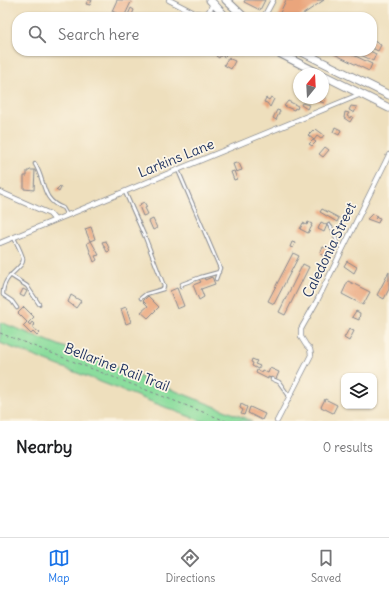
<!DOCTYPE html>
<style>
body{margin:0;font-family:Delius,sans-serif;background:#f2f2f2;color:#202124}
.controls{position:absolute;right:12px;bottom:12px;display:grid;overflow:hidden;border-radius:8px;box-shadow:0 1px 3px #0004}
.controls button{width:36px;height:36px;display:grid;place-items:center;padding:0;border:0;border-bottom:1px solid #e0e0e0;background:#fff;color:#202124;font:20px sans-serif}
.compass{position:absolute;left:293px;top:68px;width:36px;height:36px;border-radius:50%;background:#fff;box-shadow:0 1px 3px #0004;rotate:18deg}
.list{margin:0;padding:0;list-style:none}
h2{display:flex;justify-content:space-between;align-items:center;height:52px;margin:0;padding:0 16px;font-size:17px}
h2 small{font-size:13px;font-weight:400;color:#757577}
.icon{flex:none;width:22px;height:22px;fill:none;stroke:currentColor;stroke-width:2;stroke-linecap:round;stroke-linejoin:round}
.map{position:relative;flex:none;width:389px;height:421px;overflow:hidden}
.search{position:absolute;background:#fff;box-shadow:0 1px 3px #0004;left:12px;right:12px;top:12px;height:44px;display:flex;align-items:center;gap:10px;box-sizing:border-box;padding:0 14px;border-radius:16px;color:#757577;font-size:15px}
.sheet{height:116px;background:#fff}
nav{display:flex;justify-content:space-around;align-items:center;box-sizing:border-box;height:56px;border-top:1px solid #e0e0e0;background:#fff;font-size:11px;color:#757577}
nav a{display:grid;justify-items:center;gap:2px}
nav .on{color:#1a73e8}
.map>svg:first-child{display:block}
.green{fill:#8bdd9d;stroke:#53867e}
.building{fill:#eaa57c}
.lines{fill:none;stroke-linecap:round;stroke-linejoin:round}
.lane-casing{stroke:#84878e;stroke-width:4.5}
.street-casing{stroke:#84878e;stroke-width:6}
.secondary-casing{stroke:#84878e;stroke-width:9}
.path{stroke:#84878e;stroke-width:1;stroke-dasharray:3 3;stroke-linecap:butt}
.lane{stroke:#fff;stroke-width:2.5}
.street{stroke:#fff;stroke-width:4.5}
.secondary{stroke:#fff;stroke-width:7}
.labels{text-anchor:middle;stroke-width:3.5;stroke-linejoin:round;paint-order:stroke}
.street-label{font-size:14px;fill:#1b2f5e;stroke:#fcf5e5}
</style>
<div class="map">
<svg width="389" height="421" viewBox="0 0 389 421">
<rect width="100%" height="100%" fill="#fcf5e5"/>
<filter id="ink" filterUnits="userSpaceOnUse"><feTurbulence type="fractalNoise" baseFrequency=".025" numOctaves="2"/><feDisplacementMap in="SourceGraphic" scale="8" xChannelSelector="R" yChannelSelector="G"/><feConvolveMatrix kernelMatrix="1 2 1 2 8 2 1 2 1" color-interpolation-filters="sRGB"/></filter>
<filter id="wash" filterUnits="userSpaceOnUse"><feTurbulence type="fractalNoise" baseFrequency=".012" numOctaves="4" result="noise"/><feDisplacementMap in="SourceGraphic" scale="16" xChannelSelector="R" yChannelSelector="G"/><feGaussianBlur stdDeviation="0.9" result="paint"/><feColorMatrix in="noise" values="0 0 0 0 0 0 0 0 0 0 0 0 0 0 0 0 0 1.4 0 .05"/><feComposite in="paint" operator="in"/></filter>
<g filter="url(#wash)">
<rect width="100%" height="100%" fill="#eedfbd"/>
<path class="green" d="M0,322L252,421H201L0,343Z"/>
<g id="blocks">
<path class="building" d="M88,0H92L90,5L86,4Z
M117,0H132L124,17L112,11Z
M245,0H265L260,10L244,2Z
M286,0H324L299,17H278Z
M131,8L134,10L132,15L131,17H127Z
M372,40L381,45L378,51L372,48Z
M213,51H227L225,57L221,55L219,58L216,56L217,53Z
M228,51H238L236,54L233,53V54Z
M328,51H345L372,64L369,71Z
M353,51H370L376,54L373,61Z
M228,58L235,61L231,69L224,65Z
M271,97L274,99L270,107L267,103L264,102L266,98L269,100Z
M323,97L326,98L324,103L310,98H323Z
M288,101L298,106L297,109L295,108L294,110L284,106Z
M302,103L309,105L307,109L301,105Z
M351,106L357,107L354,113L349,110Z
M277,110L280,111L276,120L273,118Z
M345,112L349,113L347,116L350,118L351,116L353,117L350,122L344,118Z
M335,127L341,130L339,135L333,132Z
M316,129L324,135L321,139L317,136L314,140L308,135L313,130L314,131Z
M313,140L316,142L312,146L309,144Z
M325,147L329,150L323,157L319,154Z
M236,163H239L242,170L236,172L233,164Z
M30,170H35L34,190L24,189V176H27V171H29Z
M234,171L237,179L234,180L231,172Z
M60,186L61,188L59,192L56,190Z
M144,202L147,207L145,208L148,214L143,216L139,206L141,205L140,204Z
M322,209L339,218L337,222L320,212Z
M372,214L377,216L375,219L377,217L380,218L378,223L367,219Z
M153,219L157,228L153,230L149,221Z
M308,222L312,224L311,226H312L308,233L300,229L303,223L307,225Z
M321,222L327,225L324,232L318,229Z
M91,227L95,239L90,241L85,229Z
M91,241L99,255L95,256L97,260L94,262L87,243Z
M106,241L110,251L107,252L102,242Z
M292,242L295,243L293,248L290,247Z
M323,247L332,250L328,257L320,254Z
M293,253L299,256L274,304L268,301Z
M347,261L357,267L354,273L344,266Z
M303,264L309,267L285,315L279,312Z
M389,272V289L384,299L377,295Z
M204,277L205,280L212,277L215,284L201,289L204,297L199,300L193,285L201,282L199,279Z
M348,281L370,292L363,305L342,294Z
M177,288L184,306L177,309L170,291Z
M23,289L27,291L24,297L20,295Z
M71,295L81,301L76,308L68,302Z
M148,296L159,307L148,318L141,312L148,306L143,301Z
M24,307L34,317L28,323L30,325L32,322L35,325L32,327L40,333L37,336L33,332L31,334L23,326L27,322L18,313Z
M126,307L131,322L126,324L121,309Z
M356,311L360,313L359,320L352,317Z
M349,329L354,331L349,341L344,338Z
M252,359L257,361L255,364L260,366L258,369L252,366L253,363L251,362Z
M270,368L279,372L276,379L268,377V379L256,373L257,370L261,372L262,370L268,373Z
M325,399L337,405L333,413L321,407Z
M241,404L247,407L244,415L241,414L243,410L240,408Z
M250,407L265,414L262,420L248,413Z"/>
</g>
</g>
<g filter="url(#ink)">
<use href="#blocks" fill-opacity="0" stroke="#84878e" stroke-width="1"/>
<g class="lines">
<defs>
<path id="lane" d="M35,164C46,182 41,200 63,208L67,215
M178,170L220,268L216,279
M125,192L145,237L164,286L163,289L146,294L141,298
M329,225L333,230L338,245L343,248
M14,238C17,244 22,253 23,259C24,269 2,274 3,295L12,301L17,308
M10,275L27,286L39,304
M181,287L182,284L201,277L219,272
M272,379L279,382L289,396"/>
<path id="street" d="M169,0L202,17
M198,13C208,16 210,11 213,3
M264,17L273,0
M0,192L50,214L55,220
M0,243L361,94
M277,421L311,355L310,349L306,345L301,337V329L318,299L389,155"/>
<path id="secondary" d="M210,0L226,17
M226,0L244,17
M275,51L320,74
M300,51L389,95
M323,75L389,108"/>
</defs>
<use href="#lane" class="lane-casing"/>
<use href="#street" class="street-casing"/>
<use href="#secondary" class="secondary-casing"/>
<path class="path" d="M0,333L226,421"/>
<use href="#lane" class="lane"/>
<use href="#street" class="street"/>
<use href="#secondary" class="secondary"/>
</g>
</g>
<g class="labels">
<g class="street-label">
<text transform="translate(176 158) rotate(-22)" y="5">Larkins Lane</text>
<text transform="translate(329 250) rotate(-64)" y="5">Caledonia Street</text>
<text transform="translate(117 367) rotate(21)" y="5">Bellarine Rail Trail</text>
</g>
</g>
</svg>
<div class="controls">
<button><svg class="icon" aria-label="layers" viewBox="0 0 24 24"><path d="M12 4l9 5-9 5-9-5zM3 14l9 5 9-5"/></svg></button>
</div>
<svg class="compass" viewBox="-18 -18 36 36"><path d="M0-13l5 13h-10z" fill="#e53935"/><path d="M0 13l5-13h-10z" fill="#757577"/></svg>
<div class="search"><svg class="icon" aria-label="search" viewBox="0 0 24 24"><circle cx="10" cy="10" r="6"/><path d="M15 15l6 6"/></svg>Search here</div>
</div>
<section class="sheet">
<h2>Nearby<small>0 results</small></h2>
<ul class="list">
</ul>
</section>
<nav>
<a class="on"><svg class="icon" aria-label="map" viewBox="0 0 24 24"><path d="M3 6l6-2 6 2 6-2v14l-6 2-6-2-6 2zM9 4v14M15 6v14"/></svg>Map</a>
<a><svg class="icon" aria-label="directions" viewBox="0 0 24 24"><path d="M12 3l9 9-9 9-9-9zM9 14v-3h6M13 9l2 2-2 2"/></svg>Directions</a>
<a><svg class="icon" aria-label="saved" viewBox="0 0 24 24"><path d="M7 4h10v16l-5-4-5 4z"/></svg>Saved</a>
</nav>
